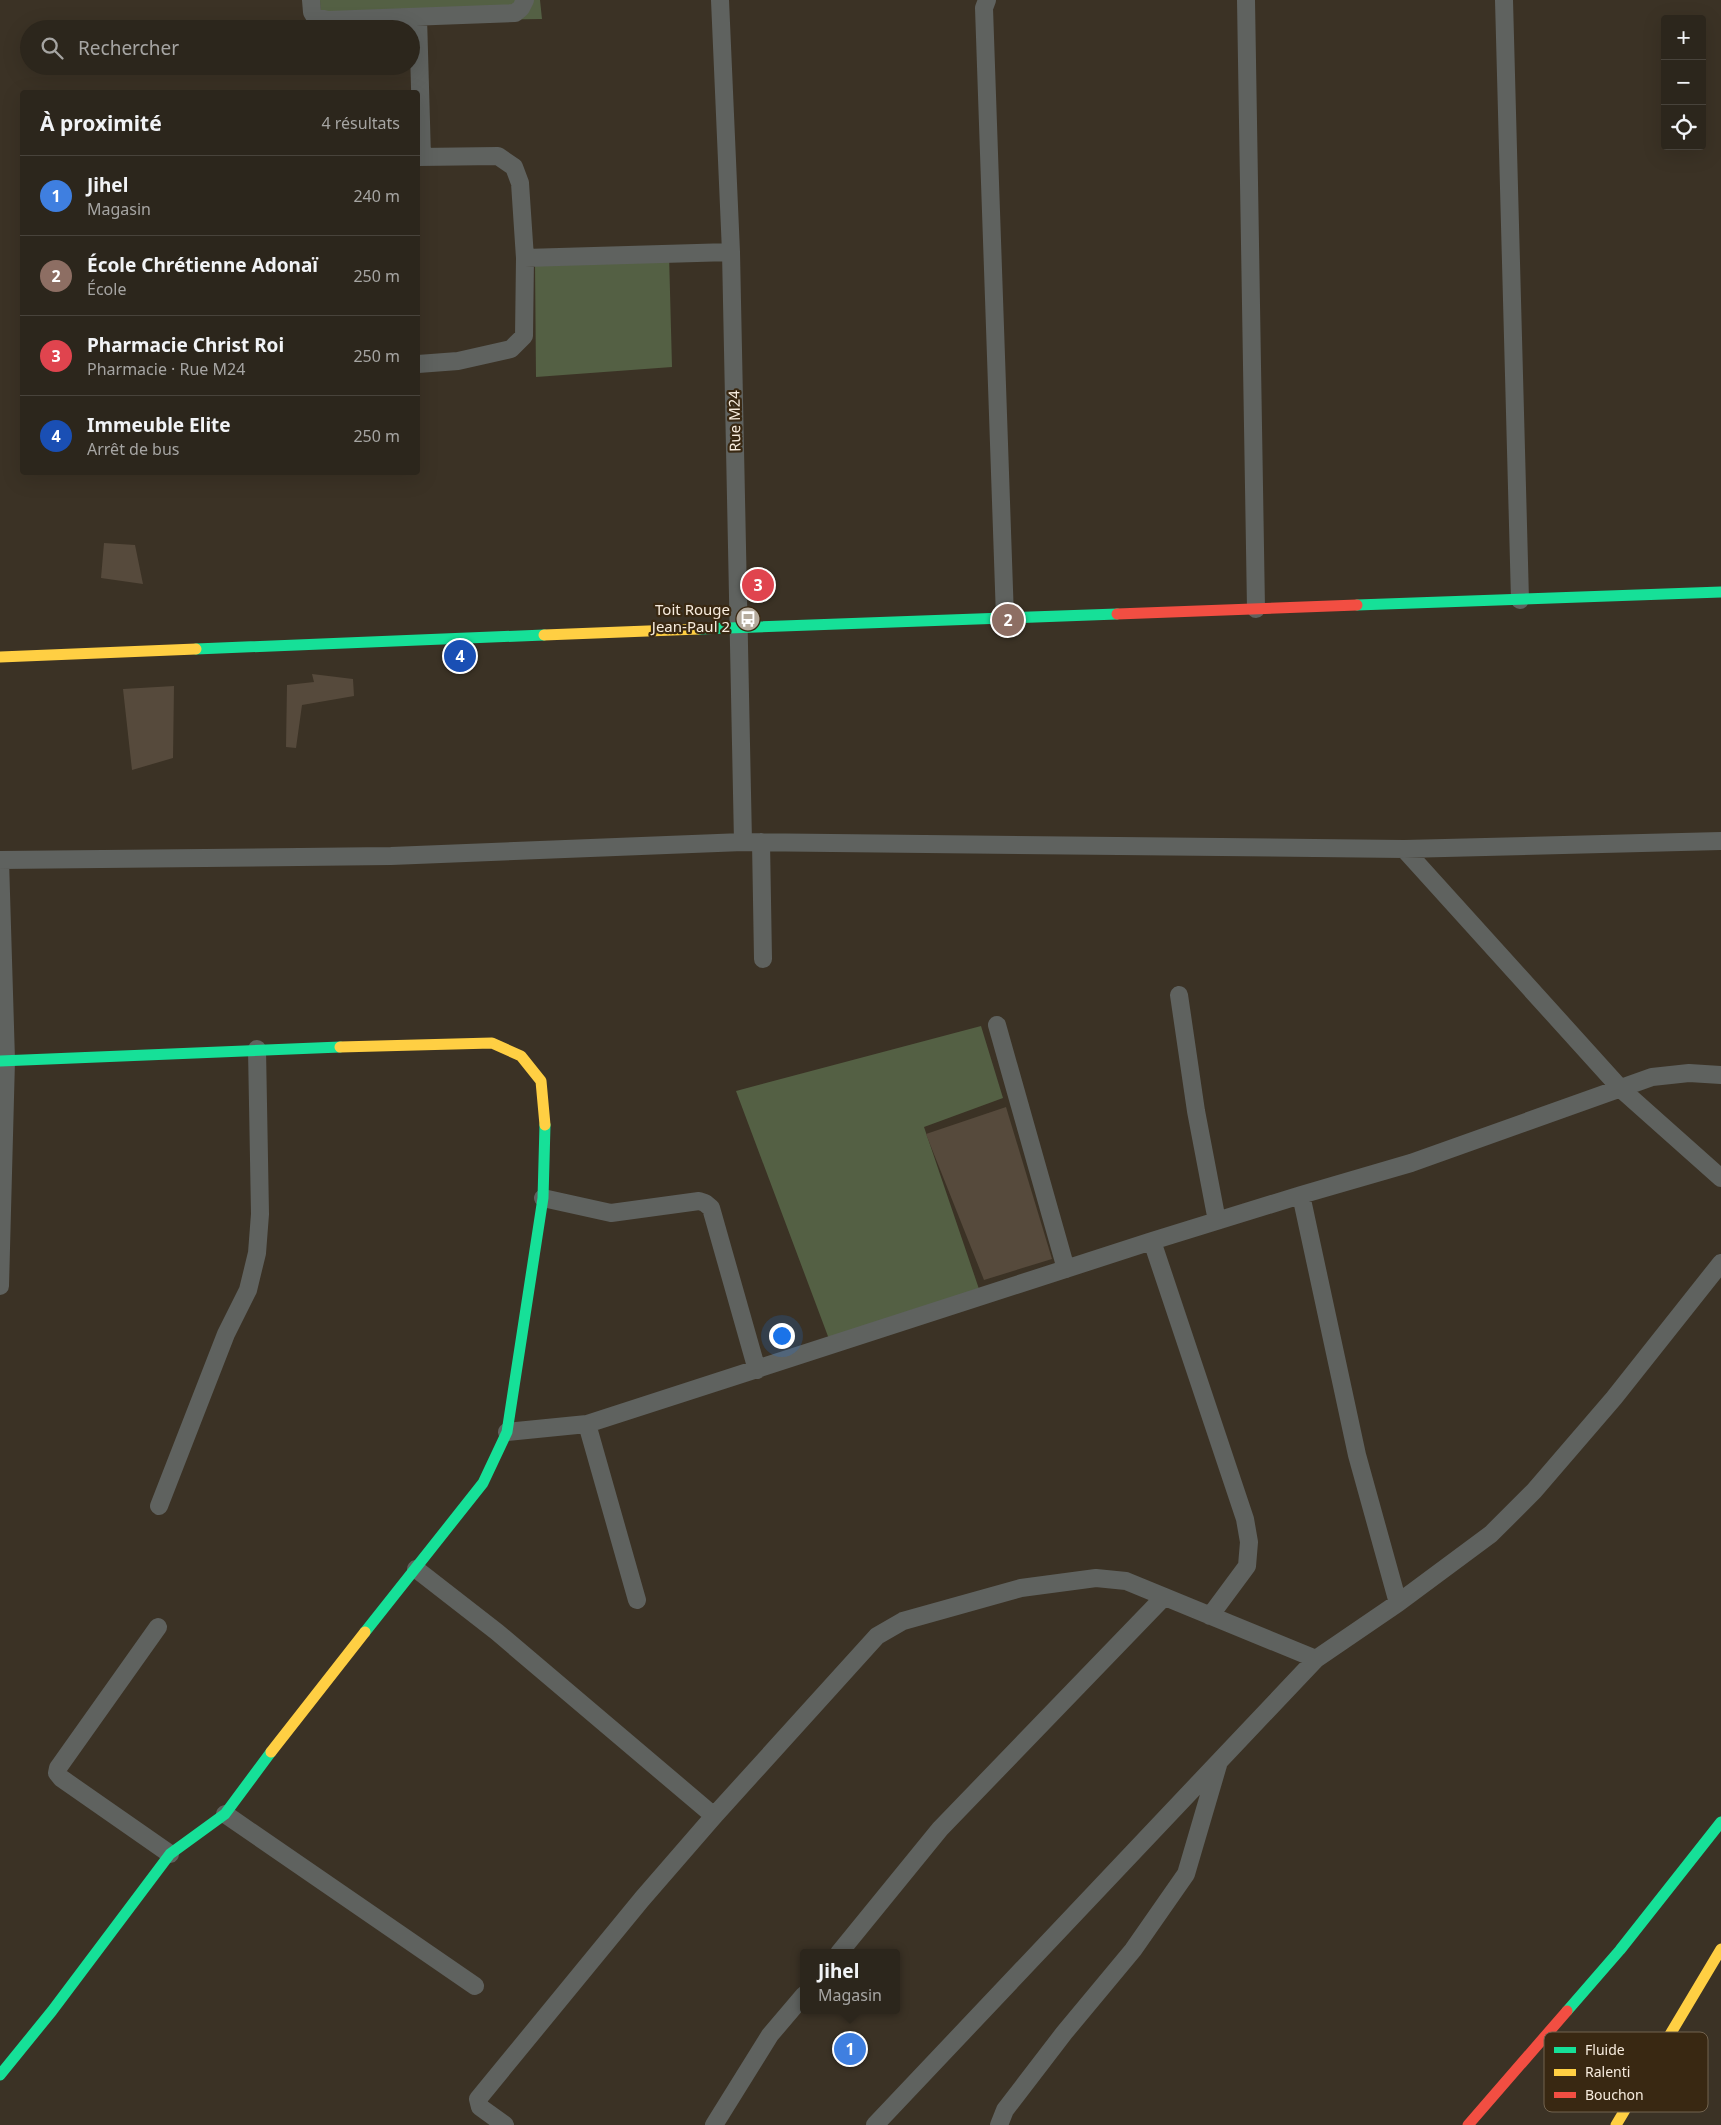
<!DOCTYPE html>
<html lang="fr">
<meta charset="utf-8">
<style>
body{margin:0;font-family:"Noto Sans",sans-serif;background:#342e25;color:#f1f3f6}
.controls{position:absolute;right:15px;top:15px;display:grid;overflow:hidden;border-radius:5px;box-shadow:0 5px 20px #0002}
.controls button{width:45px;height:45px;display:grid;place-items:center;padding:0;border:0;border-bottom:1px solid #48433b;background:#2c261c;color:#f1f3f6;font:25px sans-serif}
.you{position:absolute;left:781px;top:1335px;width:18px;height:18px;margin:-12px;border:4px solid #fff;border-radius:50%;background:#1a73e8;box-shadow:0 0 0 8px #1a73e833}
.badge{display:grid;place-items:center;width:32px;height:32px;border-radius:50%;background:#8abfa5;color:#fff;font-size:16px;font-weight:700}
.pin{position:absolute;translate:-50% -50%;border:2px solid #fff;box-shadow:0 1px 5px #0006}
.popup{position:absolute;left:800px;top:1949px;width:100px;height:65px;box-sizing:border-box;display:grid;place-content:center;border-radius:5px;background:#2c261c;filter:drop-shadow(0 1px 4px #0005);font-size:16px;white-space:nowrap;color:#a6a5a3}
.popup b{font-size:19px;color:#f1f3f6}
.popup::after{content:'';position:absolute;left:50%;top:100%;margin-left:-10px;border:10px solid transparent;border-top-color:#2c261c}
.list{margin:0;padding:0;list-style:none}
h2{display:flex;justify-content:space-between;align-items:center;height:65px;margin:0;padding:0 20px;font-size:21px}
h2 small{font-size:16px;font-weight:400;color:#a6a5a3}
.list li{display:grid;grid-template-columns:32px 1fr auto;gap:15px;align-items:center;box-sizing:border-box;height:80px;padding:0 20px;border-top:1px solid #48433b}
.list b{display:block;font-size:19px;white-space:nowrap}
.list p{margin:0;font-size:16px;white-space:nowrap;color:#a6a5a3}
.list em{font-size:16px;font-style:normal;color:#a6a5a3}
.icon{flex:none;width:28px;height:28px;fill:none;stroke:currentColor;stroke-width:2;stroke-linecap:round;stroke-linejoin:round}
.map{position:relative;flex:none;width:1721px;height:2125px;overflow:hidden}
.search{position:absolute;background:#2c261c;box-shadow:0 5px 20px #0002;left:20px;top:20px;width:400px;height:55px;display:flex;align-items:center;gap:12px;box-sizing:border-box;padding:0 18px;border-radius:28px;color:#a6a5a3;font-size:19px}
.panel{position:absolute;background:#2c261c;box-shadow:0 5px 20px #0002;left:20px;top:90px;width:400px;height:385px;border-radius:5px}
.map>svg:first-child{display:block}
.green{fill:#546044}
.building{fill:#564a3c}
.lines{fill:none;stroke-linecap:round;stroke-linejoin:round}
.street{stroke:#5f625f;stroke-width:18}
.fast{stroke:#16e098;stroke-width:11}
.slow{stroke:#ffcf43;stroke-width:11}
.jam{stroke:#f24e42;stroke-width:11}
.labels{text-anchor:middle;stroke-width:4.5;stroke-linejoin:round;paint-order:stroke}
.street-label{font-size:15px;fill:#f7ecde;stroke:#392812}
.poi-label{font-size:15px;fill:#f7ecde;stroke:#392812;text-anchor:end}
.key{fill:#392812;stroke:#72634f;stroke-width:1}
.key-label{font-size:14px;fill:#f7ecde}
</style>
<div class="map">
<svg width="1721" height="2125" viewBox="0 0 1721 2125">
<rect width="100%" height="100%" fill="#3b3225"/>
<path class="green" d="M320,0H540L542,19L321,23Z
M669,254L672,367L536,377L535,263Z
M981,1026L1003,1098L924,1127L979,1289L829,1339L736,1091Z"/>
<path class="building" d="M104,543L135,545L143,584L101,578Z
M312,674L353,679L354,696L302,705L296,748L286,747L287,685L314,682Z
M174,686L173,758L132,770L123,689Z
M1006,1107L1052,1259L984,1280L926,1134Z"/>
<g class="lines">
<path class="street" d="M311,0L312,12L315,17L328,20L515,13L521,8L525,0
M720,0L731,252L743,842
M987,0L984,8L1005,618
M1246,0L1256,609
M1504,0L1520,600
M418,17L422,157
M418,157L498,156L514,167L520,183L525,258L524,336L511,349L458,361L418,364
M525,258L731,252
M761,842L763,959
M1404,849L1621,1089L1721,1178
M0,860L391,856L743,842L1404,849L1721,841
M0,860L6,1060L0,1286
M1179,995L1196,1111L1217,1221
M997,1025L1066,1269
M1301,1195L1357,1455L1398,1603
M543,1198L611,1213L699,1201L705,1203L711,1208L757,1370
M1152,1241L1245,1519L1249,1542L1247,1566L1210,1616
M587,1424L637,1600
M507,1432L587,1424L1152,1241L1301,1195L1411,1163L1652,1077L1689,1073L1721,1075
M159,1506L226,1334L248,1290L257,1253L260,1214L257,1049
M416,1569L497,1632L714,1816
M158,1627L58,1768L57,1773L61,1778L170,1854
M225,1814L475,1986
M839,1953L940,1829L1164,1597
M505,2125L480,2107L478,2099L642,1899L714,1816L877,1636L903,1621L1021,1588L1096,1578L1126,1581L1316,1659L1398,1603L1491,1534L1534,1491L1614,1398L1721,1263
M714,2125L770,2035L804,1995
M875,2125L1316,1659
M999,2125L1005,2110L1064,2033L1133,1950L1186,1874L1218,1765"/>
<path class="fast" d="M1357,605L1721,592
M699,629L1117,614
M196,649L544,635
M0,1061L340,1047
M365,1632L483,1483L507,1432L543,1198L545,1125
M1567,2011L1620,1950L1721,1822
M0,2075L52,2011L170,1854L225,1814L271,1752"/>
<path class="slow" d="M544,635L699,629
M0,657L196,649
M340,1047L492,1043L521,1056L541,1081L545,1125
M271,1752L365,1632
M1616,2125L1721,1949"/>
<path class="jam" d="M1117,614L1357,605
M1468,2125L1567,2011"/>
</g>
<defs>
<symbol id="bus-disc" viewBox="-11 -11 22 22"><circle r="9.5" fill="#b5ab9d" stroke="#392812"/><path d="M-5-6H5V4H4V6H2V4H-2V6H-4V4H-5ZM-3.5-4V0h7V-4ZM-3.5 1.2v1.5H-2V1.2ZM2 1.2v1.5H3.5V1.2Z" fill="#fff"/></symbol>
</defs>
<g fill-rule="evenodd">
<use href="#bus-disc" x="734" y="605" width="28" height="28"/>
</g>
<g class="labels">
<g class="street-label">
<text transform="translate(735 421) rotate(-91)" y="5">Rue M24</text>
</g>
<g class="poi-label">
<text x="730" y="615">Toit Rouge<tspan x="730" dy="17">Jean-Paul 2</tspan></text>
</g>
</g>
<rect x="1544" y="2032" width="164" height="80" rx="8" class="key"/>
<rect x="1554" y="2047" width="22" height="6" fill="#16e098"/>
<rect x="1554" y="2069" width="22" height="7" fill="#ffcf43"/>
<rect x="1554" y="2092" width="22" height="6" fill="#f24e42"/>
<g class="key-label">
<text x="1585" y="2055">Fluide</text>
<text x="1585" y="2077">Ralenti</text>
<text x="1585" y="2100">Bouchon</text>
</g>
</svg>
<div class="controls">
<button>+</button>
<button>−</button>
<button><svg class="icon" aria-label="locate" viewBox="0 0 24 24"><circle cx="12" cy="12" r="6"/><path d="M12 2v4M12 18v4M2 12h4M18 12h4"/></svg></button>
</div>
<div class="you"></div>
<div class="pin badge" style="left:850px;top:2049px;background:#3f7fe0">1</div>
<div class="popup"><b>Jihel</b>Magasin</div>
<div class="pin badge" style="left:1008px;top:620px;background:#8d6e63">2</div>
<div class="pin badge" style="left:758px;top:585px;background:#e0444e">3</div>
<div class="pin badge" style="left:460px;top:656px;background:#1a4fb4">4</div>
<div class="search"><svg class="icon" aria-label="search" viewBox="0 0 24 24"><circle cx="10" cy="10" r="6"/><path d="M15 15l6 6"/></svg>Rechercher</div>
<section class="panel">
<h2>À proximité<small>4 résultats</small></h2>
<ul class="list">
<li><span class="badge" style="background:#3f7fe0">1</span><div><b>Jihel</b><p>Magasin</p></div><em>240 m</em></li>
<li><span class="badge" style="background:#8d6e63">2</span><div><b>École Chrétienne Adonaï</b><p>École</p></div><em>250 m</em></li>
<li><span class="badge" style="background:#e0444e">3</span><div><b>Pharmacie Christ Roi</b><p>Pharmacie · Rue M24</p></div><em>250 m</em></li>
<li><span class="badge" style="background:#1a4fb4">4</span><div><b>Immeuble Elite</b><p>Arrêt de bus</p></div><em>250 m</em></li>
</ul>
</section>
</div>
